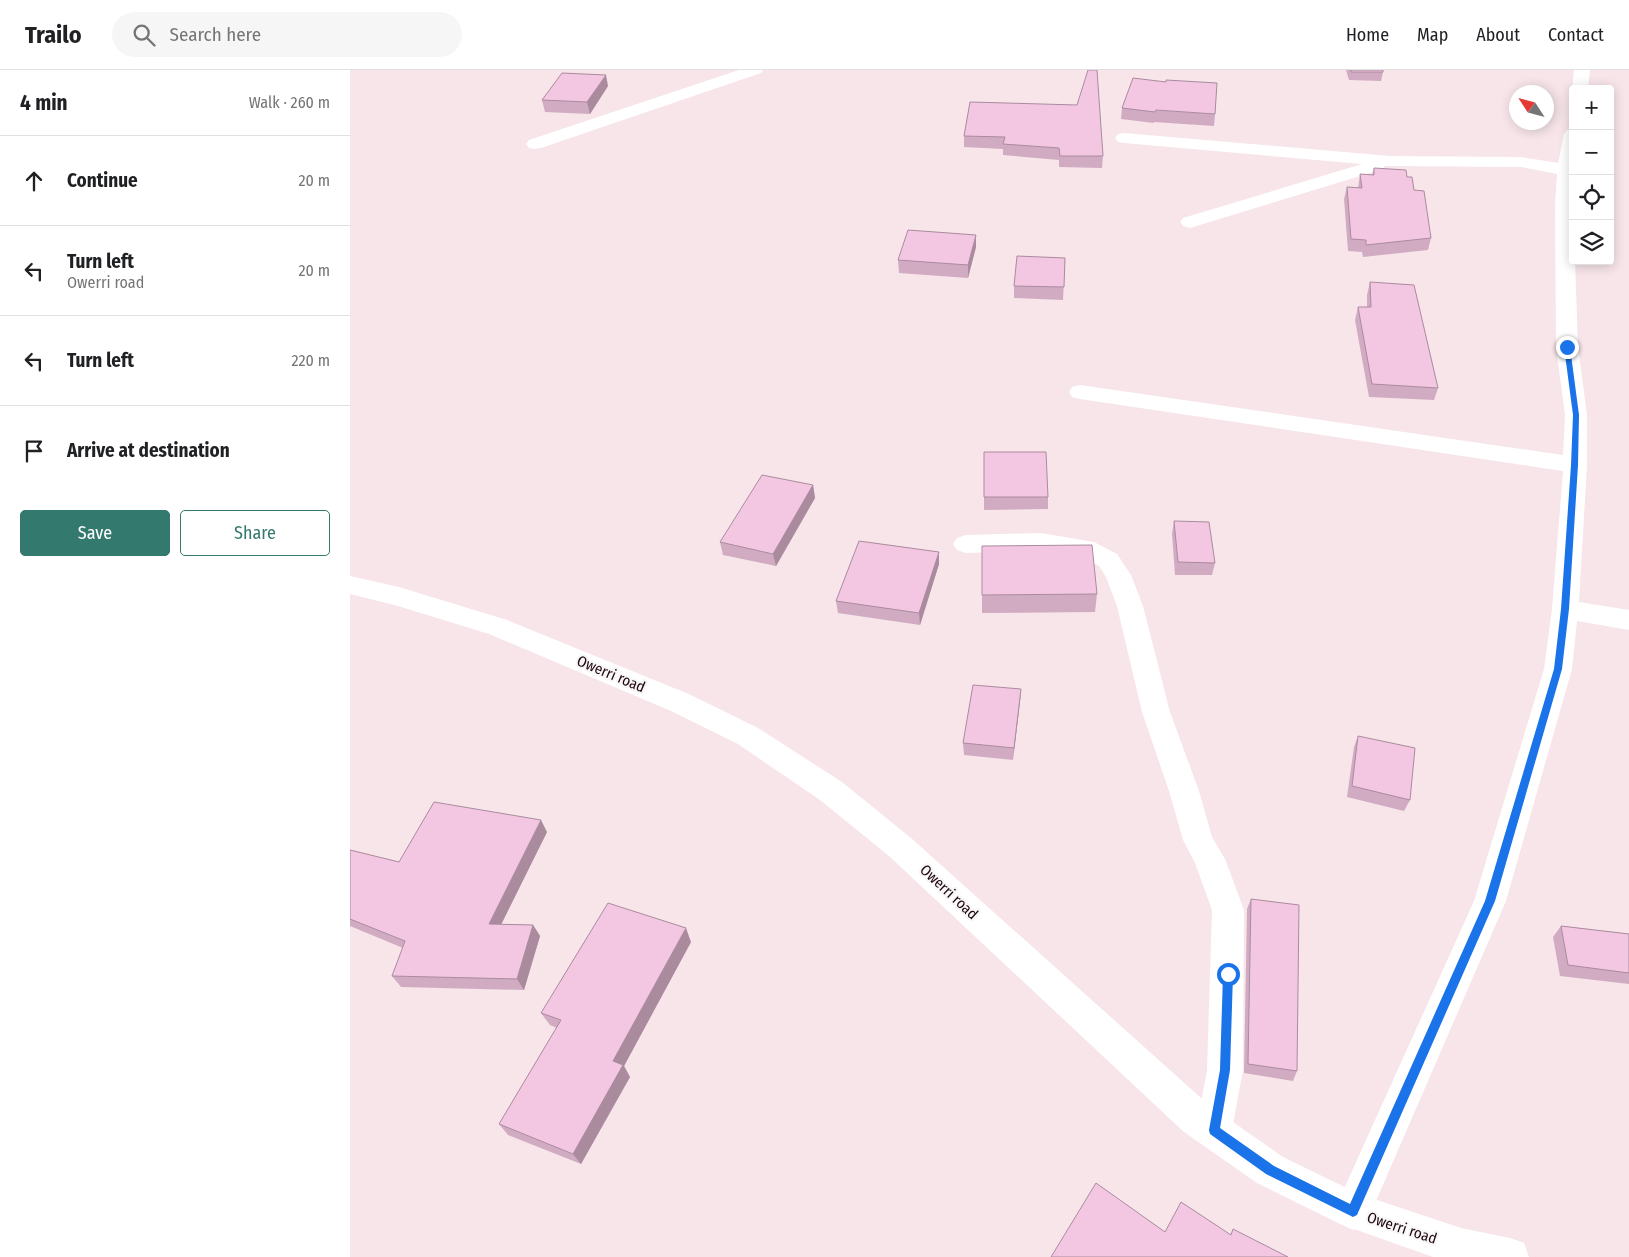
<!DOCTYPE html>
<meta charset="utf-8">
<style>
body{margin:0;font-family:"Fira Sans Condensed",sans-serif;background:#f6f6f6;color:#202124}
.controls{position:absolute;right:15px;top:15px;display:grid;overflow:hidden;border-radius:5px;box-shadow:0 2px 12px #0003}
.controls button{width:45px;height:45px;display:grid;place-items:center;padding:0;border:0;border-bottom:1px solid #e0e0e0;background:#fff;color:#202124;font:25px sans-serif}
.compass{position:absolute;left:1159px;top:15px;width:45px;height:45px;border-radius:50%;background:#fff;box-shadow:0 2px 12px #0003;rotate:306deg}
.stop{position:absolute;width:15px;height:15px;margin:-11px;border:4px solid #1a73e8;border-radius:50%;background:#fff}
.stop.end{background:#1a73e8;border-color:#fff;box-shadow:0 1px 5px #0008}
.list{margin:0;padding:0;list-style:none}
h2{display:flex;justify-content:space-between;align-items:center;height:65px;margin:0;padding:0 20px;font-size:21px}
h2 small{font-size:16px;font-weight:400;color:#757577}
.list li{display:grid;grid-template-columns:32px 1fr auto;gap:15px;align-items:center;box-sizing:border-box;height:90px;padding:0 20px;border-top:1px solid #e0e0e0}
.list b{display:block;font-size:19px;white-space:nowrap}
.list p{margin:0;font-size:16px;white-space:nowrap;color:#757577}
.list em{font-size:16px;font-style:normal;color:#757577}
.actions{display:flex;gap:10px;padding:15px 20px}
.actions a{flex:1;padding:11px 0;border:1px solid #34796e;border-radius:5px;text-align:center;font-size:18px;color:#34796e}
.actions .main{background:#34796e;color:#fff}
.icon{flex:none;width:28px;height:28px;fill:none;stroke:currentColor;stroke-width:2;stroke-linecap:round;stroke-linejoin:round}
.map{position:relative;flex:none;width:1279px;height:1187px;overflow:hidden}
header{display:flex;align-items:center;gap:30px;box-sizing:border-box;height:70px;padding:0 25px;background:#fff;border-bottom:1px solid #e0e0e0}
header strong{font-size:24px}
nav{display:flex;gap:28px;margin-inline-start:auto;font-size:18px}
.search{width:350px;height:45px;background:#f6f6f6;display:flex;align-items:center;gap:12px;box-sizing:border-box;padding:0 18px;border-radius:28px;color:#757577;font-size:19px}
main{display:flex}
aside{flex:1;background:#fff}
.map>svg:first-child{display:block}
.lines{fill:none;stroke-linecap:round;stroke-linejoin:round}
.street{fill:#fff;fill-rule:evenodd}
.secondary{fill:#fff;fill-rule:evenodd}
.wall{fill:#d1abc2}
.shaded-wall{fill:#aa8b9e}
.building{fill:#f3c7e2;stroke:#aa8b9e}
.route{fill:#1a73e8}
.labels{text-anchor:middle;stroke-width:4.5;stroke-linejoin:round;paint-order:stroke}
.street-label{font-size:15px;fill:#20050e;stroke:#f7f7f7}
</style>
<header>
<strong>Trailo</strong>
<div class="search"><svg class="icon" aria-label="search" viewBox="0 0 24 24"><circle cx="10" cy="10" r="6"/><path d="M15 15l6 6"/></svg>Search here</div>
<nav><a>Home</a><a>Map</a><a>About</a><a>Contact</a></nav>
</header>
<main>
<aside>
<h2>4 min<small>Walk · 260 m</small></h2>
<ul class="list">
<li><svg class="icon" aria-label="ahead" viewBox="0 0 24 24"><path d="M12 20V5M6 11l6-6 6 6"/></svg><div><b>Continue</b></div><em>20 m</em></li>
<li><svg class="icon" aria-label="left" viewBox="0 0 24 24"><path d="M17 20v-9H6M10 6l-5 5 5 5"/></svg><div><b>Turn left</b><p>Owerri road</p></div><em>20 m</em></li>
<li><svg class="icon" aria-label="left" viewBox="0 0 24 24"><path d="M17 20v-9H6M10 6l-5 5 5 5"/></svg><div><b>Turn left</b></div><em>220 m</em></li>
<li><svg class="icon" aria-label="arrive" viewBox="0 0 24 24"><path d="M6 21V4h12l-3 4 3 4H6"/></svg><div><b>Arrive at destination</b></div></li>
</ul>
<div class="actions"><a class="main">Save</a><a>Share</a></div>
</aside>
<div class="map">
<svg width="1279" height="1187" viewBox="0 0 1279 1187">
<rect width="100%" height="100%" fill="#f7e5e9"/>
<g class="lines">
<path class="street" d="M389,0H413L411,3L191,78L185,79L179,78L176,74L179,70Z
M1224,0H1240L1238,19H1223V20L1222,19Z
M1223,59V191H1225L1228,277L1237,345V395L1229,532L1279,540V560L1227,551L1222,599L1156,831L1016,1154L1003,1160L990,1154L984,1141L1124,831L1194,599L1202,539L1213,401L730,329L722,327L719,322L722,317L730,315L1213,385L1215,345L1206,277L1205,136L1207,104L1171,97L1035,96L1033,99L840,158L833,156L830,152L833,148L1012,94L774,73L768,72L765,68L768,64L774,63L1040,86L1171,87L1208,93L1214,64L1217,60Z
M691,463L744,472L767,484L781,505L793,536L820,642L849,721L862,767L875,789L894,840L893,1000L882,1060L877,1073L864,1078L851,1073L846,1060L857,1000L862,840L845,793L833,770L819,721L792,642L767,536L756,507L749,496L730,486L691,481L616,483L607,480L603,474L607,468L616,465Z"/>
<path class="secondary" d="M0,506L49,517L157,550L341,625L408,658L492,712L561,768L860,1036L933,1087L1009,1124L1111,1158L1160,1168L1174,1173L1179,1187H1083L990,1154L907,1113L834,1062L539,786L470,730L388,674L321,641L139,564L48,536L0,524Z"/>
</g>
<path class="wall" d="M996,0H1033V2L1031,11L999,10Z
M258,16L240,44L195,42L192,30Z
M620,32L753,86L752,98L709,97V90L653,85V79L614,77V66Z
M772,38L865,44L864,56L804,52V53L771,49Z
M1024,98L1057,107L1064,120L1081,168L1078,180L1013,187L1012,182L998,181L994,129L997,117L1008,118L1010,104L1022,105Z
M626,177L618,208L549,203L548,190Z
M715,188L713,230L664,228V216Z
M1020,212L1088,318L1084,330L1019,327L1005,250L1008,237H1017V225Z
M634,382L698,427V439L634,440Z
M463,415L465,428L426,496L373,485L370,472Z
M824,451L865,493L862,505H825L822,464Z
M632,476L747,524L745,542L632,543Z
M589,494L570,555L488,543L486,531Z
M671,619L670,631L663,690L614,685L613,673Z
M1008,666L1060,730L1054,741L997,727L1004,677Z
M197,762L151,854L183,855L190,866L174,920L51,917L42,906L53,878L0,856V780L49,792Z
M901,829L947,1001L943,1011L894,1003L897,839Z
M1211,856L1279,864V914L1210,906L1203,867Z
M341,872L274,996L280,1007L231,1094L158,1065L149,1054L207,958L200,955L191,943Z"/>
<path class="shaded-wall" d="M256,5L258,16L240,44L237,32Z
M626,165V177L618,208V195Z
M463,415L465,428L426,496L423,484Z
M589,482V494L570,555L569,543Z
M671,619L670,631L663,690L664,678Z
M191,750L197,762L146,865L139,854Z
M183,855L190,866L174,920L167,909Z
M336,858L341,872L274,996L280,1007L231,1094L223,1084L263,991Z"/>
<path class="building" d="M738,0H747L753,86H710L709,78L653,74L655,67L614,66L620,32L727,35Z
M1001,0H1033V2H1001Z
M212,3L256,5L237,32L192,30Z
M783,8L816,12V10L867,13L865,44L806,40L805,42L772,38Z
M1024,98L1056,100L1057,107H1062L1064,120L1074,121L1081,168L1016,175V170L1001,169L997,117L1012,118L1010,104L1024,105Z
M558,160L626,165L618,195L548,190Z
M667,186L715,188L714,217L664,216Z
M1020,212L1064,215L1088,318L1022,314L1008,237H1021Z
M634,382H696L698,427H634Z
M412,405L463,415L423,484L370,472Z
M824,451L859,452L865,493L828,492Z
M509,471L589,482L569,543L486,531Z
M742,475L747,524L632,525V476Z
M623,615L671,619L664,678L613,673Z
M1008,666L1065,678L1060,730L1002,716Z
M84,732L191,750L139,854L183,855L167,909L42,906L55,871L0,849V780L49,792Z
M901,829L949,835L947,1001L898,994Z
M258,833L336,858L263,991L273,995L223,1084L149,1054L211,950L191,943Z
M1211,856L1279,864V903L1218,895Z
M746,1113L815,1162L831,1132L881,1165L883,1159L938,1187H701Z"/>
<path class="route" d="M1217,275L1220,277L1229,345L1228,395L1219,539L1212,599L1145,831L1007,1145L1003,1147L916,1104L860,1064L859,1060L870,1000L873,904L878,900L883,904L880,1000L870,1058L924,1096L1000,1134L1135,831L1204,599L1211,539L1221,395L1223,345L1214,277Z"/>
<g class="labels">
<g class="street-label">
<text transform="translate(261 604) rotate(23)" y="5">Owerri road</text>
<text transform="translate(599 822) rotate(43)" y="5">Owerri road</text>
<text transform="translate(1052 1158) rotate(18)" y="5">Owerri road</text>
</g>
</g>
</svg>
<div class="controls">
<button>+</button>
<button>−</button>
<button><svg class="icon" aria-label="locate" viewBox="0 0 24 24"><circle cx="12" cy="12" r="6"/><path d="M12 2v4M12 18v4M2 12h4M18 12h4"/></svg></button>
<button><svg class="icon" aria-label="layers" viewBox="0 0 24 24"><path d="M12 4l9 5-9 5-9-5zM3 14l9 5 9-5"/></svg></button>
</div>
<svg class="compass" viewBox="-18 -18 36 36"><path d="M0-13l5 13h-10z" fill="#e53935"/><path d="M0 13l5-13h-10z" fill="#757577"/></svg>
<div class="stop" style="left:878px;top:904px"></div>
<div class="stop end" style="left:1217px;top:277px"></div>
</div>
</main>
